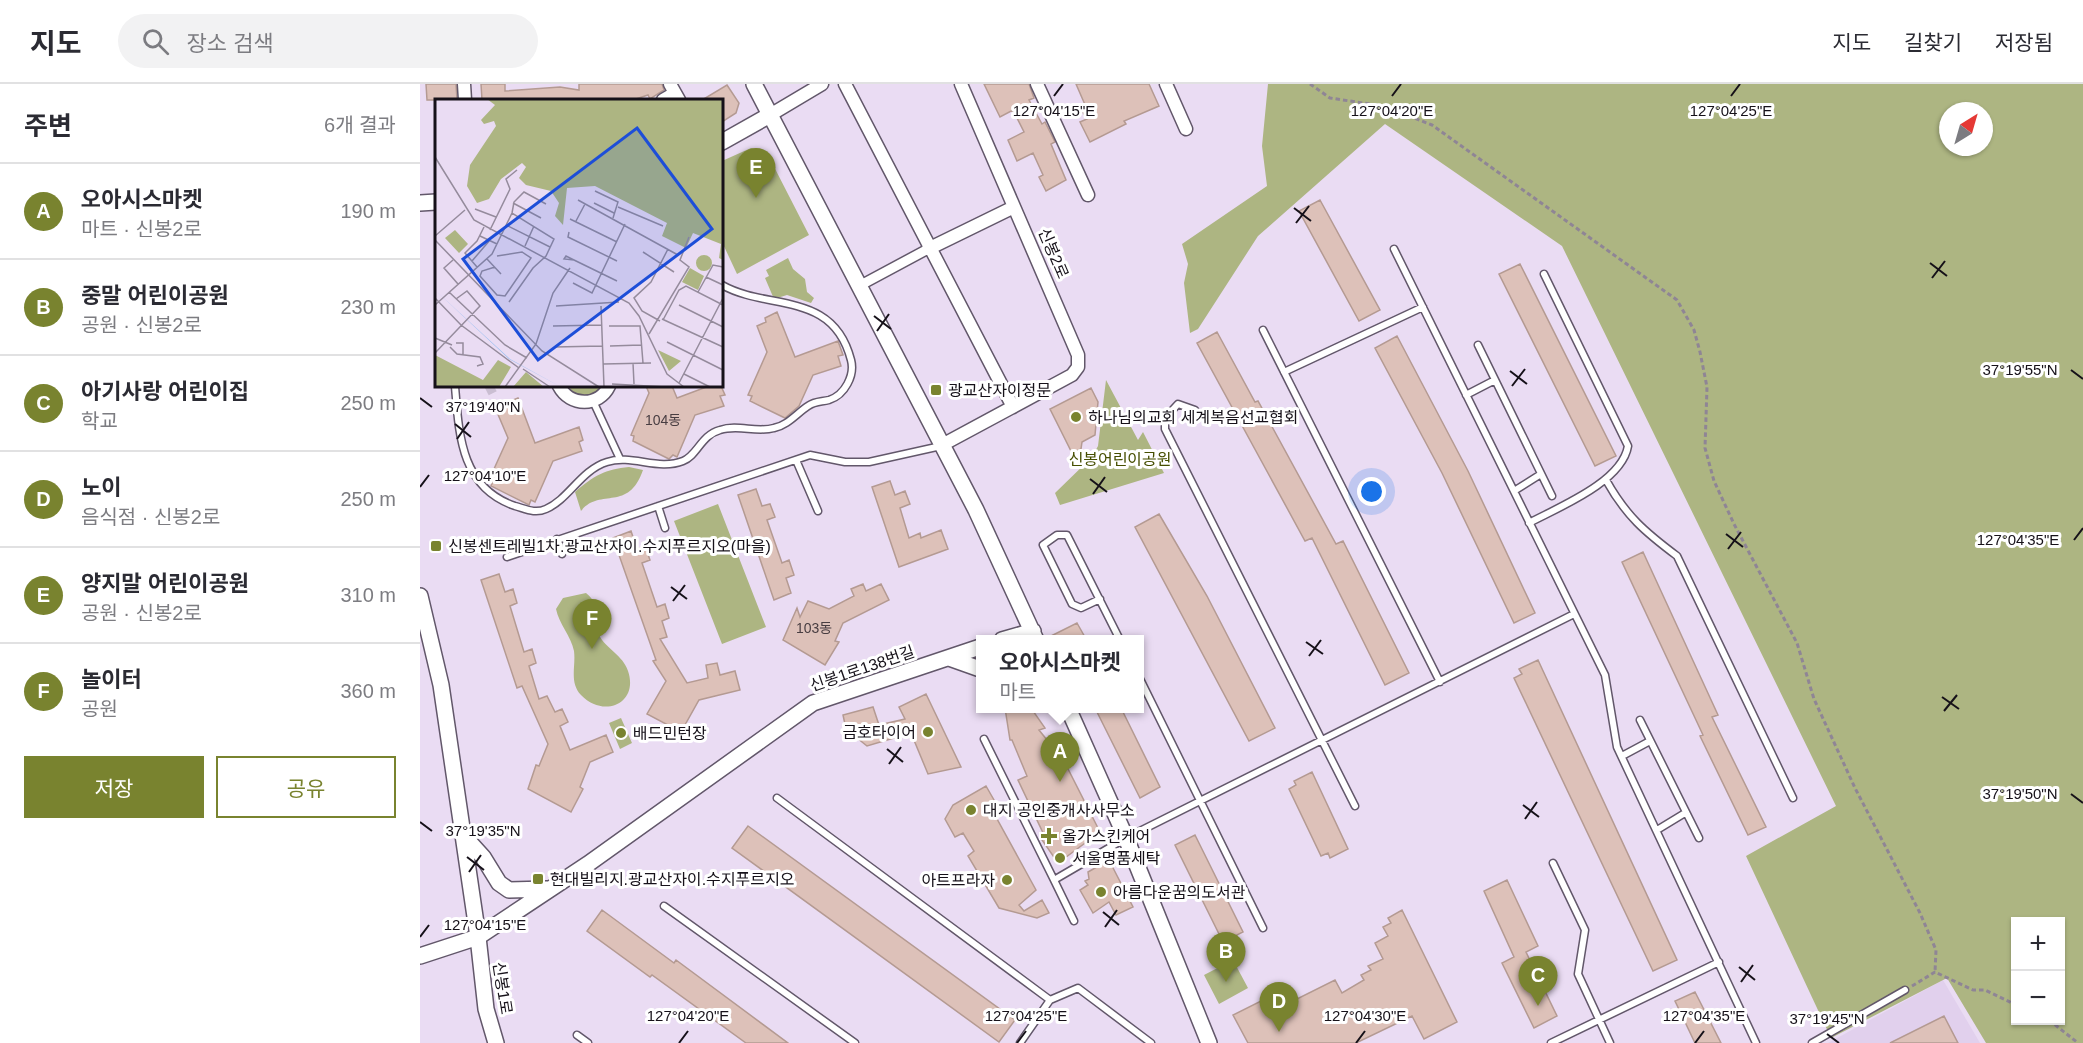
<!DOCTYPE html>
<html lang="ko">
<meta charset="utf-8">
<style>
body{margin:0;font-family:Arial,"Noto Sans KR",sans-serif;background:#f2f2f3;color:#2b2b33}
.controls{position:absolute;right:18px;bottom:18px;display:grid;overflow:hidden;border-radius:0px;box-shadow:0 2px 4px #0004}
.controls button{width:54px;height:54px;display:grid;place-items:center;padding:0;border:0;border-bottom:2px solid #e1e1e2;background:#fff;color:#2b2b33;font:30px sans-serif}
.compass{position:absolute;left:1519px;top:18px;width:54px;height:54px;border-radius:50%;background:#fff;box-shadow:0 2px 4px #0004;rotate:37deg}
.you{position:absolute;left:952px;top:408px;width:21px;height:21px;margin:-15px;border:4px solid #fff;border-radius:50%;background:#1a73e8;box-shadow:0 0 0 9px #1a73e833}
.badge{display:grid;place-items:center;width:39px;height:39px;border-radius:50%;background:#79832f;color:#fff;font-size:20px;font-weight:700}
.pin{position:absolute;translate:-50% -50px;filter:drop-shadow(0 2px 3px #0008)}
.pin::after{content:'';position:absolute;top:32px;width:21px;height:18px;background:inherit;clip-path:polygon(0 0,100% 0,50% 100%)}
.popup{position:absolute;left:556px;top:551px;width:168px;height:78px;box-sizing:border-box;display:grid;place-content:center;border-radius:0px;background:#fff;filter:drop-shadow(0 2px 4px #0005);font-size:20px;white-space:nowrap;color:#7c7c81}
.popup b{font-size:22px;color:#2b2b33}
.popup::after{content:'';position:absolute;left:50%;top:100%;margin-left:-12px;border:12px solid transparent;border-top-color:#fff}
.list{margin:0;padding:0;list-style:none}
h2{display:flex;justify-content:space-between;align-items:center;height:78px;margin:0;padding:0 24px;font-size:26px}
h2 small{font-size:20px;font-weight:400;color:#7c7c81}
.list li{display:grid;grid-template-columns:39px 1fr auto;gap:18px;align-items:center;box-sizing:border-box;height:96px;padding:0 24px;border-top:2px solid #e1e1e2}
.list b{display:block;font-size:22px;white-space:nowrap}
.list p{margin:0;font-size:20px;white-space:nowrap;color:#7c7c81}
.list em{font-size:20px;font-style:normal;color:#7c7c81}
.actions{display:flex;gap:12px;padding:18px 24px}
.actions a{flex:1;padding:14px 0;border:2px solid #79832f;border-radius:0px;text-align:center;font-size:21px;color:#79832f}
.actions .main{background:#79832f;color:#fff}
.icon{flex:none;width:33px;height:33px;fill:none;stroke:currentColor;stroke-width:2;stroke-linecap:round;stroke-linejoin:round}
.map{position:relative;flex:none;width:1663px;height:959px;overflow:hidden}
header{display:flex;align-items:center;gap:36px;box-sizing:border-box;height:84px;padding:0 30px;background:#fff;border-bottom:2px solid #e1e1e2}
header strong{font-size:28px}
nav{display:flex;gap:33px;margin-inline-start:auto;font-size:21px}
.search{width:420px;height:54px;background:#f2f2f3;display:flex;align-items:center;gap:15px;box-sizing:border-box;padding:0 21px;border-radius:33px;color:#7c7c81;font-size:22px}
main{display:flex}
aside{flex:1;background:#fff}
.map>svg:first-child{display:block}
.built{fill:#e1d0ed}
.green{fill:#adb582;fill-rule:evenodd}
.building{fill:#ddc1b9;stroke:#b49a92;stroke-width:1.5}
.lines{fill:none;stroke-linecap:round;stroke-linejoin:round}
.minor-tunnel{stroke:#cabed2;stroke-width:12;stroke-dasharray:12 6;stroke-linecap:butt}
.service-casing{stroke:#62576a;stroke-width:9}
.pedestrian-casing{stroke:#62576a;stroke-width:12}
.minor-casing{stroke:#62576a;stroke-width:15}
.tertiary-casing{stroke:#62576a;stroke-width:18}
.path{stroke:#8f8595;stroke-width:3;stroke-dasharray:4.5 3;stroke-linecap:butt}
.service{stroke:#fff;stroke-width:6}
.pedestrian{stroke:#fff;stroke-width:9}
.minor{stroke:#fff;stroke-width:12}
.tertiary{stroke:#fff;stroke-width:15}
.ticks{fill:none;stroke:#161119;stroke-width:2}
.poi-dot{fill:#79832f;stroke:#fff;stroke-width:2}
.labels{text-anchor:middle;stroke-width:6;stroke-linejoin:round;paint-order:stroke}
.number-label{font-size:14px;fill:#483d41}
.street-label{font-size:16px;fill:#161119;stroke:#fff}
.poi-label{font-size:16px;fill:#161119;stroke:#fff;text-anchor:start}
.park-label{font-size:16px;fill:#464e00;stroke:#fff}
.inset-road{fill:none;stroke:#958b9c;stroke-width:1.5}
.view{fill:#1d4ed8;fill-opacity:0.15;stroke:#1d4ed8;stroke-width:3}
.inset-edge{fill:none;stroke:#161119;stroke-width:3}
.ticks-label{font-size:15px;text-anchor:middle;fill:#161119;stroke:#fff;stroke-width:6;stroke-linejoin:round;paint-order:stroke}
</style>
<header>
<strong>지도</strong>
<div class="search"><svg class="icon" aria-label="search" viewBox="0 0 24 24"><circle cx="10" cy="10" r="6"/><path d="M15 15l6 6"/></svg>장소 검색</div>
<nav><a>지도</a><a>길찾기</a><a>저장됨</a></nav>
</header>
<main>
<aside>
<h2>주변<small>6개 결과</small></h2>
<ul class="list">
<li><span class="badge">A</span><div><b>오아시스마켓</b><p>마트 · 신봉2로</p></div><em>190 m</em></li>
<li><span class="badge">B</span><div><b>중말 어린이공원</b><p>공원 · 신봉2로</p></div><em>230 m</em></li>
<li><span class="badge">C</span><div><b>아기사랑 어린이집</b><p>학교</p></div><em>250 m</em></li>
<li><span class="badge">D</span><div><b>노이</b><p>음식점 · 신봉2로</p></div><em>250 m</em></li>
<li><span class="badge">E</span><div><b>양지말 어린이공원</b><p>공원 · 신봉2로</p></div><em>310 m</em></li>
<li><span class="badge">F</span><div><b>놀이터</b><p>공원</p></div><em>360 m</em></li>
</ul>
<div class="actions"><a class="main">저장</a><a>공유</a></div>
</aside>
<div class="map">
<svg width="1663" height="959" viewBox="0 0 1663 959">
<rect width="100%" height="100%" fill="#eadcf3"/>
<path class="built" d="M1523,896L1560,959H1408Z"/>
<path class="green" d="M848,0H1663V959H1566L1527,894L1411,954L1326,772L1416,722L1142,162L965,40L838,152L778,245L770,249L764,199L768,180L762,160L847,102L842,62ZM1528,27H1564V63H1528ZM1596,838H1640V936H1596Z
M331,64L349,73L389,151L317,190L302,158V77Z
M368,174L373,185L385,195L387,208L394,214L391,219L367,211L354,215L345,194L349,192L346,186Z
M686,296L718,356L723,348L744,389L640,421L635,409L672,373L678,362Z
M141,302H188L164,317Z
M209,383L223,386C208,429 180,403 161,427L155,408C173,392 186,385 209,383Z
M298,420L346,543L302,560L254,437Z
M166,509C185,525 171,535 179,551C186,565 203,571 208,587C219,619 184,635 161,611C149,598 156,583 154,567C151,552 139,540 136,525L143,514Z
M201,634L212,659L200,665L189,639Z
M813,876L828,904L799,920L784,891Z"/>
<path class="building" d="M6,0H36L37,16H7Z
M61,0H85V7L140,3L159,6V0H242L244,6L230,15L228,11L213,16H62Z
M564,0H609L614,14L609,16L622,40L625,38L635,58L631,60L646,96L626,107L619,93L623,91L613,69L597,77L588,56L604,48L593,26L580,33Z
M656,0H729L739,22L704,37L706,40L670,58L660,38L667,35L661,25L666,23Z
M307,1L319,19L316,29L302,38V16H282Z
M900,116L960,226L939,237L879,127Z
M1100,180L1196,372L1175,382L1079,190Z
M357,228L375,273L418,257L423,271L418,272L421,282L393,291L379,322L365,334L330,317L332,312L328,311L347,268L337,242L346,238L345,234Z
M797,248L835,318L838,317L916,460L923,457L989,589L965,601L892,454L885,457L777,259Z
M977,252L1048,387L1115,529L1094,539L1022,389L955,264Z
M226,302H252L257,314L289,302H301L305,311L300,312L304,322L275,331L257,373L253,371L249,375L213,357L214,352L211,351L229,309Z
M671,304L678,318L675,351L662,358L661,365L652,369L630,325Z
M98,314L115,359L159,343L163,356L159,358L162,367L133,377L115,418L111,416L109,421L71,402L73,397L69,396L88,354L77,328L87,323L86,319Z
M470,397L475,411L485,407L490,420L480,424L489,454L500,449L501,454L521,446L528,465L479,483L452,403Z
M336,405L342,422L350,420L355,433L347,436L362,479L369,476L374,491L366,494L371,509L354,516L318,411Z
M739,430L787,512L855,644L829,657L715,443Z
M211,447L217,465L225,462L230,476L222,479L237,523L245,520L249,534L242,537L247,553L240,555L267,599L288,594L286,581L297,579L300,591L315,587L320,606L279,616L261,648L227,630L246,597L233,577L236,576L193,454Z
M1223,468L1298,631L1292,633L1346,743L1328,751L1280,652L1283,651L1202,478Z
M79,490L85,508L93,505L97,519L90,522L104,568L112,565L116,579L109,582L119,615L127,612L135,628L142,625L148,638L140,642L150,666L186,651L193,668L170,678L160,703L163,705L151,728L108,705L116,681L119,682L128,660L102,602L97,604L61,496Z
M443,500L446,507L461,500L469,516L423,539L415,557L419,558L405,581L363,556L377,524L380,533L388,517L409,525L434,512L431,505Z
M657,539L666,555H625Z
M1118,576L1257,876L1233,887L1094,594L1102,590L1099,585Z
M506,610L541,683L508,690L491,649L447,662L426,645L423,631L453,623L459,641L485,635L479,623Z
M585,624H611L625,644L619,646L644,677L680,748L638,779L620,753L624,751L598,696L607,692L592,656H590Z
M675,624H701L740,703L720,714Z
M892,688L928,765L910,774L908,769L901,772L869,705L876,701L874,697Z
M566,702L582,730L576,733L616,806L599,821L604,827L622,816L629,829L617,834L579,824L548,772L554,767L543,749L535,753L525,735L533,721Z
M328,742L595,936L579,958L312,764Z
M775,751L823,848L803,858L755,761Z
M689,776L713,823L696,831L689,818L673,829L660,806L668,801L665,797L669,795L668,788Z
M1087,796L1118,862L1106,868L1137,932L1114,944L1082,879L1094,873L1064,807Z
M182,826L254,879L256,876L368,959H326L232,891L230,893L167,847Z
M982,826L1037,938L1004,955L992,932L936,959H828L813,931L847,914L853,927L915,896L922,909L944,896L941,891L951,886L948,882L963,875L955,859L968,852L963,843L971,839L968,834Z
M1275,908L1301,959H1275L1255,917Z
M1524,932L1538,959H1470Z"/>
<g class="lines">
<path class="minor-tunnel" d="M66,306L74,302"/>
<defs>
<path id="service" d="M974,165L1185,591L1197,663L1336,959
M843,246L1020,598
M1058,261L1132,412
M864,288L1003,223
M35,302C39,351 41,404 95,422C106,425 115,430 126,425C149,415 161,386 187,378C212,370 238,387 263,377C277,372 281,351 300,346C318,340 336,349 354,344C368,341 376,330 388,322C395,317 401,318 409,316C425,311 435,291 431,276C413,206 348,227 302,201
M1046,311L1075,296
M173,317L200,375
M775,326L758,320L745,334V345L935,722
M376,376L398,427
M1186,396C1206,432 1225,448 1257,472L1373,714
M1094,407L1121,390
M238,422L245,444
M1109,439C1139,423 1202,398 1208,362L1124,190
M137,455L142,470
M87,473L390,371L425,378H449L521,362
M680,515L661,524L652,520L623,461L637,451H647L700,556
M720,595L843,844
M1220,636L1279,754
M564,655L634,796L706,754L1154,530
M1202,672L1230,657
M357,714L630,916L658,904L731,959
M1237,746L1265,729
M1133,779L1165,846L1158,890L1190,959
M634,796L654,837
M244,822L435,959
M157,951L168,959
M600,959L630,916
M1131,959L1299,878
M1392,959L1485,906"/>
<path id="pedestrian" d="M439,202L508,165"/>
<path id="minor" d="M44,0L45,16
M250,0L259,16
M425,0L593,323
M617,0L668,111
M746,0L766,45
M243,16L255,9
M350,31L402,0
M508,165L594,123
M139,302C150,323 179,323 189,302
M522,361L652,291L658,283V271L541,0"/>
<path id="tertiary" d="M334,0L556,426L616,556
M302,58L350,31
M0,119L16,118
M0,512L21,601L58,853L66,925L76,959
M582,556L613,547
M529,574L560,585
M648,624L706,754L789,959
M43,751L63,773L79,799L89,806L127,805
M0,872L58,853L168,780L393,619L560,563"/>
</defs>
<use href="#service" class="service-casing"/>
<use href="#pedestrian" class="pedestrian-casing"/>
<use href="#minor" class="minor-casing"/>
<use href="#tertiary" class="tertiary-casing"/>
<path class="path" d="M890,0L910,14L963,22L1012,41L1257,216L1274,246L1280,268L1287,303L1285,364L1294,397L1314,440L1377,559L1394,615L1435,704L1500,829L1516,866L1515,888
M1492,902L1515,888L1553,906H1565L1596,921
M1629,936L1658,959"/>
<use href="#service" class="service"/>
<use href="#pedestrian" class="pedestrian"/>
<use href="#minor" class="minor"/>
<use href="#tertiary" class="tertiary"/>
</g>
<path class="ticks" d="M634,12L643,0M972,12L981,0M1311,12L1320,0M874,124L891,137M876,139L889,122M1510,179L1527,192M1512,194L1525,177M454,232L471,245M457,247L469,230M1651,286L1663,295M1090,287L1107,300M1092,302L1105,285M0,314L12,323M35,340L51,353M37,355L49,338M670,395L687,408M0,403L9,391M673,410L685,393M1306,450L1323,463M1654,456L1663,444M1308,465L1321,448M251,503L267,515M253,517L265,501M886,558L903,570M889,572L901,556M1522,613L1539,625M1524,627L1537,611M467,665L483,678M469,680L481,663M1651,710L1663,719M1103,721L1119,733M1105,735L1117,718M0,738L12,747M47,773L64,786M49,788L61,771M683,828L699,841M685,843L697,826M0,853L9,841M1319,883L1335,896M1321,898L1333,881M1407,950L1419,959M259,959L268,947M597,959L606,947M936,959L945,947M1275,959L1284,947"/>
<g class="poi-dot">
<rect x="510" y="300" width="12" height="12" rx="3"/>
<circle cx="656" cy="333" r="6"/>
<rect x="10" y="456" width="12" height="12" rx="3"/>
<circle cx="508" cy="648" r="6"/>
<circle cx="201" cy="649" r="6"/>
<circle cx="551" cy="726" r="6"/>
<path d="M626 743h6v6h6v6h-6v6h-6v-6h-6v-6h6z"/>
<circle cx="640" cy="774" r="6"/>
<rect x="112" y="789" width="12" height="12" rx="3"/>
<circle cx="587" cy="796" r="6"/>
<circle cx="681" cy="808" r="6"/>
</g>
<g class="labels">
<g class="number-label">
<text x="243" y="341">104동</text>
<text x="394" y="549">103동</text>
</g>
<g class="street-label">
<text transform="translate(634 169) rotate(67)" y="6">신봉2로</text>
<text transform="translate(442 584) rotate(-19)" y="6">신봉1로138번길</text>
<text transform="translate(83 904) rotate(81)" y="6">신봉1로</text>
</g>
<g class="poi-label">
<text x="528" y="312">광교산자이정문</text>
<text x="668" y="339">하나님의교회 세계복음선교협회</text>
<text x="28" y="468">신봉센트레빌1차.광교산자이.수지푸르지오(마을)</text>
<text x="496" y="654" text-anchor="end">금호타이어</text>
<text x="213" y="655">배드민턴장</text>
<text x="563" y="732">대지 공인중개사사무소</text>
<text x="642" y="758">올가스킨케어</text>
<text x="652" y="780">서울명품세탁</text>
<text x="130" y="801">현대빌리지.광교산자이.수지푸르지오</text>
<text x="575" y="802" text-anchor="end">아트프라자</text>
<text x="693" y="814">아름다운꿈의도서관</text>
</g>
<g class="park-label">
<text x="700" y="381">신봉어린이공원</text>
</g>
</g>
<g transform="translate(15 15)">
<rect width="288" height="288" fill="#eadcf3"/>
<path d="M52,0H288V161L284,159L286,145L258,134L251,149L227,137L232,124L160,87L132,89L128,126L120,117L124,104L116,92L91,86L84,79L91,68L87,64L66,80L54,100L42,104L32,87L35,66L61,27L59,22L49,25L46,21L60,6ZM20,131L33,145L24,154L10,139ZM261 164a8 8 0 1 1 16 0a8 8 0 1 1-16 0ZM255,169L269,177L263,191L247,183ZM223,251L246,262L234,272ZM0,256L48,281L63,261L76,268L64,288H0ZM91,273L109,288H78Z" fill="#adb582"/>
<path d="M0,191L75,260L126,288L74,260Z" fill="#93bcf0"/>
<path class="inset-road" d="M0,58L39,121L194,204L204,217L232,275L249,288M160,92L183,103L178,119M143,101L243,156M78,104L106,119M159,104L179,114M183,108L228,127M40,110L61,118M77,114L79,103L89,93L111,105M135,120L182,143M141,122L150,105M71,126L115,148M55,131L75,90L71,80L82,71M134,133L133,138L182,162M0,137L30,111M45,137L62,145M0,141L107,252L164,288M90,147L99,127M208,153L239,173M52,160L66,175M18,161L9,169L23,185M139,161L129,160L131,157L139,161L182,182M37,162L55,141M42,168L30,154L42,142L49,128M60,168L47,172L45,177L62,196L70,197L96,159L87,153L62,157M271,178L288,186M138,184L157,194L190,125M14,193L70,246L92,259M263,193L278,166L288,168M0,199L26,226L84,269M0,206L57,155L77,114L119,140L111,157L98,169L74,203M244,206L288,228M121,207L184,203M166,207L169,288M227,220L288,248M228,221L244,191L251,187L288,206M225,222L207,212L199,199L216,183L233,150M118,227L167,226M174,227H205L208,264M214,235L254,168L245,161L254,138M0,239L17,246M232,243L288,271M21,244H28V257M175,247L206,246M15,248L22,255L45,258L48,265L42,267M119,248L168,247M0,254L45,207L32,192L21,200M198,264L199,285M168,265L216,264M88,270L115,288M249,275L275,288M244,284L288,199M177,285L231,288M70,288L101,245L118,194L135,169"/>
<path class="view" d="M202,29L277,130L103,261L28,160Z"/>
<rect width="288" height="288" class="inset-edge"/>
</g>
<g class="ticks-label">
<text x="634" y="32">127°04'15"E</text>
<text x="972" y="32">127°04'20"E</text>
<text x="1311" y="32">127°04'25"E</text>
<text x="1600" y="291">37°19'55"N</text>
<text x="63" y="328">37°19'40"N</text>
<text x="65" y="397">127°04'10"E</text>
<text x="1598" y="461">127°04'35"E</text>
<text x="1600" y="715">37°19'50"N</text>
<text x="63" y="752">37°19'35"N</text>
<text x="65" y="846">127°04'15"E</text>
<text x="268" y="937">127°04'20"E</text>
<text x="606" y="937">127°04'25"E</text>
<text x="945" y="937">127°04'30"E</text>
<text x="1284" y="937">127°04'35"E</text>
<text x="1407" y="940">37°19'45"N</text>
</g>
</svg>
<div class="controls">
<button>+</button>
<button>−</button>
</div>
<svg class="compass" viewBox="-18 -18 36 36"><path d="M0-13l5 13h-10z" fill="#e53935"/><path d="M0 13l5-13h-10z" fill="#7c7c81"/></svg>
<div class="you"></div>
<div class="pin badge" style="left:640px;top:698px">A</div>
<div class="popup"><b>오아시스마켓</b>마트</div>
<div class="pin badge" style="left:806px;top:898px">B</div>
<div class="pin badge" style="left:1118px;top:922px">C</div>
<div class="pin badge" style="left:859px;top:948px">D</div>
<div class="pin badge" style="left:336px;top:114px">E</div>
<div class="pin badge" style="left:172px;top:565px">F</div>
</div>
</main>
